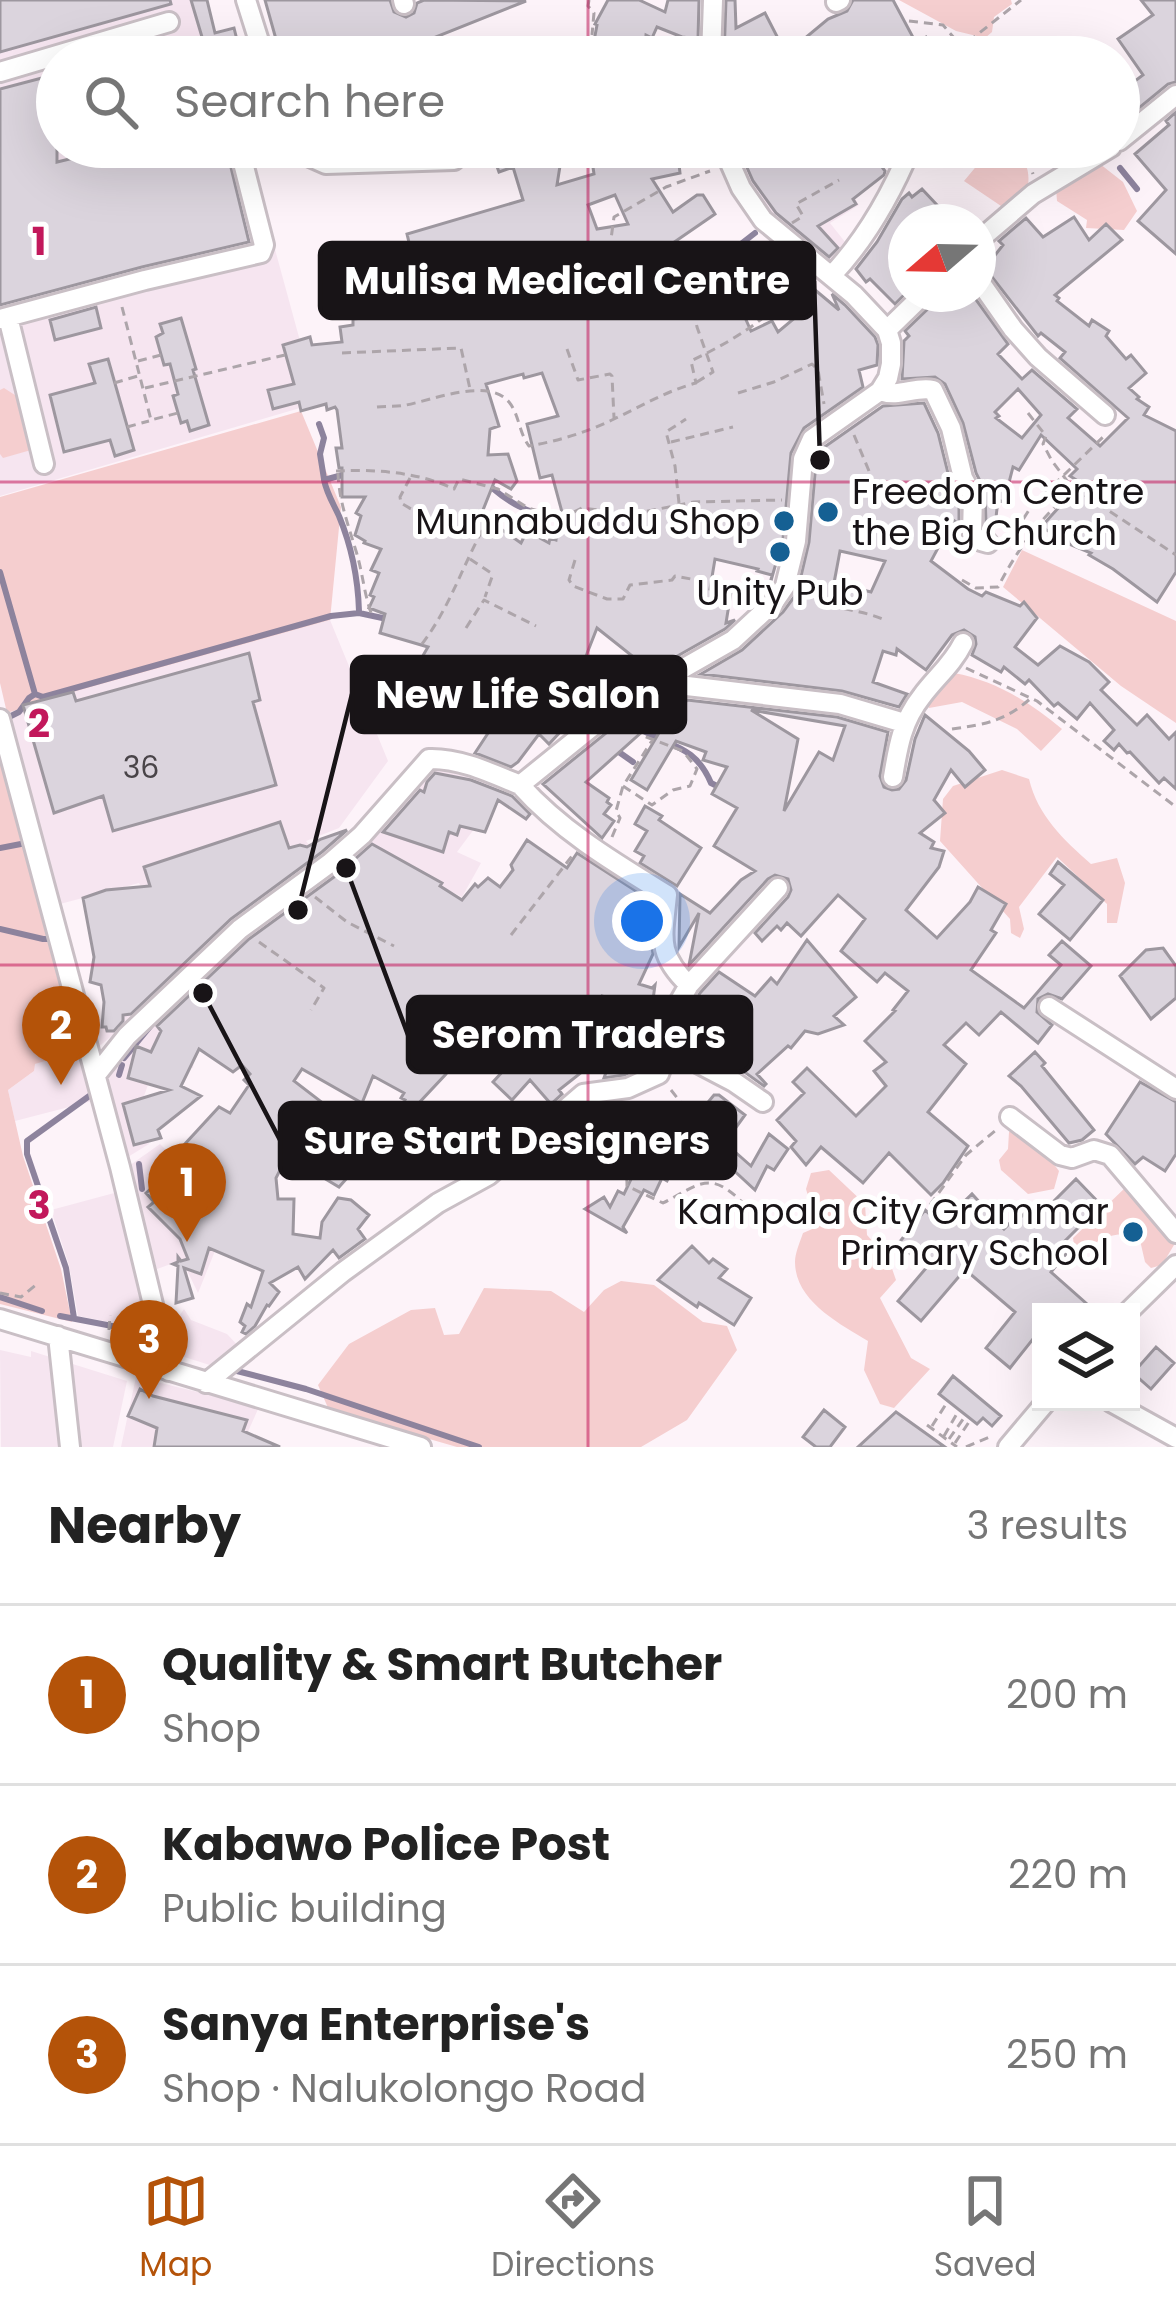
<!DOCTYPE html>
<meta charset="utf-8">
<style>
body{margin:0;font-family:Poppins,sans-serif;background:#f6f6f6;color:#222}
.controls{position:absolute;right:36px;bottom:36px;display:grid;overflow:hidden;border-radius:0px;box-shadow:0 12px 48px #0002}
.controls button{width:108px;height:108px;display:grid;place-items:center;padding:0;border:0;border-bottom:3px solid #e0e0e0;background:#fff;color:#222;font:60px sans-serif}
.compass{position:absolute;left:888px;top:204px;width:108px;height:108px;border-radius:50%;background:#fff;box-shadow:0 12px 48px #0002;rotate:250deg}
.you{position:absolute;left:642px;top:921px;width:42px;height:42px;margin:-30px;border:9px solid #fff;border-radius:50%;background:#1a73e8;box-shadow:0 0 0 18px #1a73e833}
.badge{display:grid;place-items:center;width:78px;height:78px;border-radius:50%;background:#b45309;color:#fff;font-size:39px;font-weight:700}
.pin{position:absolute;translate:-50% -99px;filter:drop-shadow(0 3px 6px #0008)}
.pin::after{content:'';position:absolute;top:63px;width:42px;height:36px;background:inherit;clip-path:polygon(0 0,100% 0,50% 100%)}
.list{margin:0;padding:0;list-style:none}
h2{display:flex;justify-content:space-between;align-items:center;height:156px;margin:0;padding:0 48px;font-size:51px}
h2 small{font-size:39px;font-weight:400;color:#767676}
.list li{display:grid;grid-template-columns:78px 1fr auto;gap:36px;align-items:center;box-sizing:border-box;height:180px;padding:0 48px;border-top:3px solid #e0e0e0}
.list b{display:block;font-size:45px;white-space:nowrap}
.list p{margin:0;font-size:39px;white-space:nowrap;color:#767676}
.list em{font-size:39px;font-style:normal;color:#767676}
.icon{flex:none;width:66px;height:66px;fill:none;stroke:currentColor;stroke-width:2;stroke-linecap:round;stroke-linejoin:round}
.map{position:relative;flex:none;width:1176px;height:1447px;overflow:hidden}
.search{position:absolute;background:#fff;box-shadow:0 12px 48px #0002;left:36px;right:36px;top:36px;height:132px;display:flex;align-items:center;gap:30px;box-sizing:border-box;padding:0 42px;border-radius:66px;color:#767676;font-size:45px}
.sheet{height:696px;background:#fff}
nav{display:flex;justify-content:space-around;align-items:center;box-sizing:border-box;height:168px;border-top:3px solid #e0e0e0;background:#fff;font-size:33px;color:#767676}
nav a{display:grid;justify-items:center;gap:6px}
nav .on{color:#b45309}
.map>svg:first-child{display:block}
.built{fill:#f6e5f0}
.green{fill:#f5cecf}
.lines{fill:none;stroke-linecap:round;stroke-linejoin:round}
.stream{stroke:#8d839d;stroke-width:6}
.building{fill:#dbd4dd;stroke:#9d979f;stroke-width:3;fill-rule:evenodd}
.minor-casing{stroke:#c9bfc5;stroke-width:24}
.path{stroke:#ada5aa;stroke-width:3;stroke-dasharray:9 6;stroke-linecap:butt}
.minor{stroke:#fff;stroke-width:18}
.grid{fill:none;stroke:#c2185b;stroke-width:3;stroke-opacity:0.55}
.poi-dot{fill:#156093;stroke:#fff;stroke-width:4.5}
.labels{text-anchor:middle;stroke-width:10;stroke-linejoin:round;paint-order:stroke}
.number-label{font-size:30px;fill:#494448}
.poi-label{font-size:36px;fill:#181417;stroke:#fff;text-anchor:end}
.grid-label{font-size:39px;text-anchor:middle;font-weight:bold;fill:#c2185b;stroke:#fff;stroke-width:10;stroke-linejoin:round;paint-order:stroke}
.leader{fill:none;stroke:#181417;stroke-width:4.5}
.callout-dot{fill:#181417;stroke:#fff;stroke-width:4.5}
.callout{fill:#181417;stroke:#181417;stroke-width:4.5}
.callout-label{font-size:39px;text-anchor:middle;font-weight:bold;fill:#fff}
</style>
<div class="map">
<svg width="1176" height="1447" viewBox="0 0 1176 1447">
<rect width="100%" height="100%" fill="#fdf3f9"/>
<path class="built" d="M0,0H207L223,57H57V147H247L317,403L0,496Z
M726,147H763L773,171L843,181L859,205L830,223L849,247L832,267L769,222Z
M330,620L388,761L339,828L306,841L323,863L97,1048L90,1021L113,1016L145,894L139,883L60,904L7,713L73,692Z
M430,761L498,784L497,798L457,852L481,863L462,897L442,887L421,928L288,957L245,930L300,887L327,905L304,885Z
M240,933L270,950L195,1047L193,1068L166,1058L149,1082L139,1110V1126L149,1144L123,1160L106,1079L121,1054Z
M82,1050L96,1100L15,1121L8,1090L34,1071V1064Z
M160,1144L175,1159L147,1176L215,1251L198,1293L182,1260L157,1269L126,1168Z
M118,1192L151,1330L78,1316L69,1265L51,1210Z
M184,1309L191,1320L227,1334L242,1350L216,1367L178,1355L174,1344V1324Z
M0,1350L31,1357V1351L127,1381L113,1447H1Z
M136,1377L259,1407L241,1447H121Z"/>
<path class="green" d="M899,0H1011L1012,4L994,17L992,32L985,38L956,31Z
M1002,147H1013C1027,162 1031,171 1027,192L1004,208L964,181L984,157Z
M1100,164L1123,182L1137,211L1124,230L1086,228L1087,220L1057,201L1056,188L1074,174Z
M4,388L18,397L31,450L3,458L0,454V390Z
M301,411L341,507L330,620L73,692L7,713L0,683V497Z
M1022,550L1176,621V723L1121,686L1003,587Z
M954,673C996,681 1030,702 1062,729L1041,751L1017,729L962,702L929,708L924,701L940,679Z
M0,744L82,1050L35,1064L34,1071L8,1090L23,1156L61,1269L72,1322L0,1304Z
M1002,770L1029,779C1038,816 1063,839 1091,864L1117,858L1125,883L1117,923H1107V904L1057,857L1019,907L1024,929L1020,938L1011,933L1010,919L940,841L943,799L953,786Z
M1014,1130L1044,1151L1059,1171L1054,1189L1028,1194L1001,1170L999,1160L1008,1149L1009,1132Z
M829,1170L865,1204L867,1235L889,1260L896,1280L880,1298L911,1358L930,1369L894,1408L880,1404L864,1370L868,1341C840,1324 795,1301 795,1262C795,1253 800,1242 803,1233L817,1227L806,1189L811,1173Z
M1127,1186L1171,1234L1174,1245L1162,1265L1151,1268L1145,1262L1139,1236C1115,1231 1101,1237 1083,1252L1074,1245L1073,1238Z
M621,1281L654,1285L703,1322L727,1326L737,1350L687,1420L641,1447H457L329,1410L318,1385L349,1344L411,1310L435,1308L444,1335L459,1334L484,1288L551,1291L584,1312L604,1290Z"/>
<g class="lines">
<path class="stream" d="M638,41L692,50L705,44
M1120,168L1137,189
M675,282L705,272L755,233
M319,424L324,438L320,454L324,479
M346,474L324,480C327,494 333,503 339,516C351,545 358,579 359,611
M491,487C513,506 540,520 569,516
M806,540L808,526
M0,572L35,694L29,698L19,712L3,720
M35,694L43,697L331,616L359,613L387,619
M638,728C670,747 695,745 711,783L719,787
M616,750L633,762
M404,800L423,778
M0,848L26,843
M0,929L43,939H52L53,943
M124,1058L152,1024
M119,1075L122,1065
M139,1164L142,1189
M0,1297L42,1311
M60,1316L154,1334
M74,1318L66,1268L27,1154V1141L92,1094
M237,1371L306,1389L479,1447"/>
</g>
<path class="building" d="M0,0H170L171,4L0,52Z
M191,0H207L215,33L234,28L237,40L218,46L221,57H207L205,50L201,51L203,57H143L142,52L202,37Z
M265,0H390L394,12L406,17L414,13L417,3L424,0L526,1L408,48L393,57H281Z
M608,0H639L665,12L668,0H699L698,39L682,37L657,27L652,38L646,35L644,57H591L597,25L595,24Z
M726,0H735L736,28L765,13L786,54L828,19L847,11L853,0H893L916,43L926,37L938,57H724Z
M1141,0H1176V82L1168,84L1139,108L1136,104L1129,110L1119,97V93L1143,75L1118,39L1153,15Z
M57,74V162L107,150L106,147H226L249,242L142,267L0,305V89Z
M1176,112V254L1138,221L1166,190L1135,154L1169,125L1166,121Z
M490,147H563L557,185L594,174L590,147H677L680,173L652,179L673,212L697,195H703L715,214L641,265L688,252L693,265L675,273L685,305L731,286L751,331L772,321L778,332L803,311L791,297L808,284L839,310L832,294L845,305L875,337L878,345L877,365L859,370L863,387L804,428L791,453L783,539L770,584L772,575L757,571L758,569L715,559L710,589L731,592L726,623L735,620L725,629L651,671L597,628L586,656L632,682L576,715L549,744L539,734L518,762L511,767L475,753L498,718L475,703L471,709L450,695L447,699L410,678L428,647L380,633L385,614L369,608L374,597L370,595L379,573L371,570L381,549L364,543L365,541L355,535L361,516L356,513L365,497H342V468H339L336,448H342L337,410L335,407L327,410L326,404L301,411L299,402L273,409L268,390L294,384L283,345L310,337L312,345L342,342L340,327L353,325V319L364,318L363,311L376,310V305L423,300L407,234L523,200L513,167L499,172ZM615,195L628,224L597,229L588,205ZM542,373L558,416L527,424L540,478L552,475L566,527L558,526L556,540L550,538L549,543L527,531L521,543L481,515L495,480L511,489L517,481L508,454L488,455L490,429L499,426L486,384L523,374L524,378Z
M767,147H892L895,151L890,162L882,167L885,171L884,175L853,199L856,204L818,226L838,248L829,257L776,213L753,181L745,163Z
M922,189L953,222H906V293L895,304L870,279L866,282L856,269L877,242L902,199L909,193L912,197Z
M1074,217L1089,240L1106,224L1122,240L1055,295L1059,298L1057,301L1089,326L1092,320L1109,331L1106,336L1126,359L1131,355L1146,373L1129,388L1139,397L1137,399L1149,407L1144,415L1176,431V572L1157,602L1113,569L1089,555L1091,553L1069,544V542L1041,527L1061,505L1086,486L1070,476L1077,469L1041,435L1019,470L1013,467L1004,502L998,500L995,526L986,524L985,491L976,473L963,423L945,384L935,377L902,379L904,341L909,336L905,331L933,304L937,294H972L1008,344L998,354L1022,379L1032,370L1077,409L1068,418L1100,446L1128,418L1060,358L1065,352L1041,333L1038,336L985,268L1003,245L999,241L1026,218L1043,237ZM1018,389L1041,415L1022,438L996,418L999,416L995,412Z
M96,307L101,328L55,340L50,320Z
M181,318L196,369L193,370L209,425L190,431L187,421L181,423L173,396L178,394L170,364L164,365L156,337L163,333L160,324Z
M108,359L134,450L115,456L110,440L64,452L50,395L95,383L89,364Z
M924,403L938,433L950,481L959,499V524L953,520L931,561L968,589L982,596L986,592L1020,606L1024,602L1037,618L1015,647L1038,665L1060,646L1089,662L1109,682L1101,690L1137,725L1147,715L1169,739L1176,732V789L1164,778L1159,783L1130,752L1127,753L1119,744L1114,750L1104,741L1114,730L1090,703L1077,719L1058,703L1054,706L1029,680L1025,684L1004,667L1001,672L972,655L976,644L975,637L964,630L952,635L926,670L897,649L896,655L883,651L873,682L907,694L899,707L842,691L701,674L742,650L783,612L797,593L809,542L816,462L823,448L883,406ZM840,551L885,561L871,592L834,583Z
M249,653L260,700L253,702L276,785L113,831L103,796L54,813L23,705L73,692L76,701Z
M660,697L673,704L586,782L609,798L607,802L611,805L604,814L614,821L602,838L543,784L627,716Z
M687,700L837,717L888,732L880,776L884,787L892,790L899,789L906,780L915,739L925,715L969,751L985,770L965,787L951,770L934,800L945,813L920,833L934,842L931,848L944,851L939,867L906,910L937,938L970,902L978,887L1006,904L991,930L996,933L971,970L1024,1008L1061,965L1049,955L1062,941L1091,966L1062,999L1048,994L1038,999L1037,1012L1052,1025L1038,1043L1001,1012L979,1035L966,1023L944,1045L966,1064L928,1112L968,1146L943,1183L931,1195L889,1153L863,1183L821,1147L806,1165L791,1147L796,1141L777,1120L804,1093L793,1082L807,1068L856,1116L886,1086L874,1071L886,1062L865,1041L895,1011L893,1010L908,991L885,973L877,982L841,951L865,919L838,895L801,936L787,923L781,930L777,926L762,941L755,933L788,897L791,890L788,879L775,875L768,879L689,965L699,913L679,947L680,894L710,913L741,880L755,871L714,846L737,808L712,794L727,767L703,760L706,752L676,741L647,790L631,780L675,706L681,709ZM751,710L845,726L833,760L819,752L784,811L798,739Z
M435,773L471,780L512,796L530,814L526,819L498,800L485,832L460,826L457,835L449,832L443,852L383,832L420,790L424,792L427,782Z
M645,806L662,816L659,820L701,848L677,886L640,863L644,856L635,851L647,831L635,824Z
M280,822L289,848L300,845L307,847L321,839L347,830L322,852L231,919L131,1014L123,1015V1021L114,1031H107L106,1027H102L104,1002L101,985L90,982L94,957L83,898L106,890L150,886L144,867Z
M527,840L567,868L577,853L653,902L650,933L653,954L639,984L652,988L655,985L644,1066L624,1075L604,1078L616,1045L559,1090L562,1094L551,1104L530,1080L512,1100L493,1082L515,1058L508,1050L517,1042L496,1022L486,1033L475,1023L446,1074L416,1106L411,1103L429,1122L442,1109L465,1126L437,1162L416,1147L423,1138L393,1121L405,1100L401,1098L404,1093L373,1076L362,1103L302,1069L294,1081L384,1150L372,1167L363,1160L339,1187L287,1156L276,1178L278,1199H294L293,1234L320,1238L322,1222L338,1198L351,1200L369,1215L358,1229L365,1239L339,1258L333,1250L305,1279L298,1267L270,1283L279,1292L269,1306L267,1305L255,1326L246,1334L242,1332L245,1326L240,1322L247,1304L251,1307L263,1271L209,1248L201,1274L184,1268L193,1298L176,1303L178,1266L173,1264L178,1262V1257L181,1261L188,1259L180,1239L148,1207L154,1202L146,1193L156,1184L151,1176L160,1171L219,1107L230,1113L249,1085L244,1080L250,1074L242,1065L233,1072L199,1049L181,1086L201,1096L158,1130L161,1138L134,1145L123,1104L169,1090L128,1078L136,1046L151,1052L161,1031L157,1026L249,939L338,874L372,844L442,883L440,886L462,900L475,884L478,887L488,878L500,887L513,870L511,865ZM602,996L639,1011L623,1039L587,1022Z
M1058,862L1103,900L1070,940L1039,914L1064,885L1050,874Z
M807,940L856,997L834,1016L844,1025L818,1034L805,1031L791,1048L788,1046L757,1074L766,1084L764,1086L732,1063L730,1065L723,1061L716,1053L726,1042L690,1024L682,1040L687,1016L700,993L719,972L755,996L771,978L777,984Z
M1163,948L1176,966V998L1151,1019L1120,976L1146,950Z
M1035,1052L1045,1063L1042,1066L1094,1130L1082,1140L1069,1143L1021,1086L1009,1076Z
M1140,1082L1176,1102V1154L1165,1171L1143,1157L1135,1164L1106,1134Z
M714,1095H719L745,1115L729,1137L699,1113Z
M769,1134L788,1149L774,1170L767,1166L755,1190L715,1153L725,1143L751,1166Z
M643,1154L673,1169L667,1181L662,1178L654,1195L644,1190L623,1227L627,1233L585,1209L604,1197L610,1207L618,1191L624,1194Z
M1076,1179L1101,1205L1064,1242L1071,1248L1051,1272L1096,1312H1041V1329L1010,1368L986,1348L1015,1312L968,1272L966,1276L962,1273L921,1321L898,1301L927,1267L898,1244L925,1210L941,1224L972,1194L1004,1229L1010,1223L1013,1225L1030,1208L1038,1217Z
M692,1246L709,1263L713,1259L727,1269L719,1278L751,1298L734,1325L699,1303L697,1307L658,1280Z
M1156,1347L1174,1363L1151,1389L1133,1373Z
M953,1376L1001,1416L992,1426L983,1418L977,1424L939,1394Z
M140,1389L153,1396L247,1420L243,1431L280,1447H154L157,1428L128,1416Z
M824,1410L845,1427L830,1447H816L803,1437Z
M896,1412L945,1447H858Z"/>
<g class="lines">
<defs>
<path id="minor" d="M246,0L264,57
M403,0L404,4
M836,2L840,0
M711,57L713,0
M0,72L169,22
M1119,141L1176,95
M297,147L308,156L326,164L454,160
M978,241L1033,194L1111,147
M832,275C867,238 891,195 911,147
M978,279L1013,329L1038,357L1105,415
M8,317L44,464
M0,319L145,280L261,253L264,245L239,147
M887,330L924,294
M880,391C899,398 915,386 933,390L951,428L963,478L973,496L972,534L981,541L988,543
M663,678L687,686L840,704L904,723
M0,719L120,1167L169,1371
M893,777C898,747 902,721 922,696C936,677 952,665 963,643
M689,985L778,888
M1049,1007L1176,1089
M667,1047L734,1082L763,1102
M96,1075L127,1036L240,929L330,863L362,835L429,759C460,758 491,773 520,785L619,705L733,640L774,602L785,586L796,541L803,459L812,439L880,391L888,378L891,364V343L887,330L854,295L763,220L741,188L723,147
M1010,1117L1060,1155L1072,1158L1094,1150L1110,1155L1176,1233
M1128,1312L1176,1265
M0,1319L421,1447
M58,1336L70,1447
M206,1383L343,1272L438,1203L489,1175L583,1094L628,1088L659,1074L665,1058L674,1011L689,985C656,954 663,937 667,895C615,863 561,831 520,785
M1111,1402L1176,1438
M1008,1447L1046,1402"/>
</defs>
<use href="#minor" class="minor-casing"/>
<path class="path" d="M589,0L588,6L594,13L592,35
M909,21L943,25L960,45L973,52
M976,57L970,45L973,38L1021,0
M1018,147L1028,158L1033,174
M792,223L803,216L796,204L839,180
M687,281L697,327L713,372L697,382
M545,285L578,275L587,278L615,265L611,239L614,217L666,187L710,171
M740,294L751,281L764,249
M122,307L151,420L178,413
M567,349L578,380L610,374L612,376L614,418
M342,353L461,348L470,389
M138,361L161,355
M114,383L138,376
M145,388L285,355
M738,393L774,382L812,364L818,370L824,404
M377,407C387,406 397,407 406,405C433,400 488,377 509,402C519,414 519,433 529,446C558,441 588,432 614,419C642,406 666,391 696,383L691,361C736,339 771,318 802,278
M1028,413L1046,436L1043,444L1052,461L1071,486L1176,555
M127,427L149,421
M854,435L874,483L892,503
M671,442L733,427
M336,471C374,469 419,472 454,489L459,479L498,489L528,508L553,515L566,516L582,508L633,514L694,502L782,500
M338,473C339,501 348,524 356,551C363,573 364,596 373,618
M410,478L400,497L401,503L438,525
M679,503L675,466L666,432L686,419
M1007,544L1031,507L1104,436
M470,559L491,573L492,577L485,597
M575,560L569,580L573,586L607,599H623L630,585L672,580L675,576L723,585L748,600
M962,580L976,588L998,587C1017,550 1041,517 1073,490
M803,591C824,610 861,608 887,621
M466,628L484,600L536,626
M422,644C451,606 464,561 488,520L486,511
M966,668L1037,701L1176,807
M560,671L600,694
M952,729C986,724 1003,722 1030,699
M623,786L652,805L673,790L690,786L697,769L683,751L641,735L630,720
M612,837L620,818L616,811L623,786L653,739
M315,897L347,922L394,946
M511,935L572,856
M259,942L324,988L311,1010
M671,1090L690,1114L707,1179
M596,1110C614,1134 627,1155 627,1186L663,1203C702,1183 710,1169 746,1206
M930,1205L966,1155L996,1130
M0,1293L21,1297L37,1284
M109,1330L110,1315
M927,1425L957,1447
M932,1426L948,1401
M944,1436L959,1410
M949,1439L966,1415
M955,1443L971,1419
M966,1447L992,1436"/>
<use href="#minor" class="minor"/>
</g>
<path class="grid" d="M588,0V57M588,147V1447M0,482H1176M0,965H1176"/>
<g class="poi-dot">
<circle cx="828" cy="512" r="12"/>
<circle cx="784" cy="521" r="12"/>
<circle cx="780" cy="552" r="12"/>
<circle cx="1133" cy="1232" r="12"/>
</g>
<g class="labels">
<g class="number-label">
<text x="141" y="778">36</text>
</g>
<g class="poi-label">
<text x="852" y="504" text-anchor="start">Freedom Centre<tspan x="852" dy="41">the Big Church</tspan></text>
<text x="760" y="534">Munnabuddu Shop</text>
<text x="780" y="605" text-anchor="middle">Unity Pub</text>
<text x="1109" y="1224">Kampala City Grammar<tspan x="1109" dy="41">Primary School</tspan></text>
</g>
</g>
<g class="grid-label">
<text x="39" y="255">1</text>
<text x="39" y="737">2</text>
<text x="39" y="1219">3</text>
</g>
<path class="leader" d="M820 460L814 281M298 910L352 694M346 868L408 1035M203 993L280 1140"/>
<g class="callout-dot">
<circle cx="820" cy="460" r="12"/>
<circle cx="298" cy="910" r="12"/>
<circle cx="346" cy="868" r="12"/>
<circle cx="203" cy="993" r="12"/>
</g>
<g class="callout">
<rect x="320" y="243" width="494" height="75" rx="12"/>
<rect x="352" y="657" width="333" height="75" rx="12"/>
<rect x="408" y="997" width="343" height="75" rx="12"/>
<rect x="280" y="1103" width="455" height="75" rx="12"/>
</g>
<g class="callout-label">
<text x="567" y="294">Mulisa Medical Centre</text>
<text x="518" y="708">New Life Salon</text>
<text x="579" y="1048">Serom Traders</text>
<text x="507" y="1154">Sure Start Designers</text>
</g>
</svg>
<div class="controls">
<button><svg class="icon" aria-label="layers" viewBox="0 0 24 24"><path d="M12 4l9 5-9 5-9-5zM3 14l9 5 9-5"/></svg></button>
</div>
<svg class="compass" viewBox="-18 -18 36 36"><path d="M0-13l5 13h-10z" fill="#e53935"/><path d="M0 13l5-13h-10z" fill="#767676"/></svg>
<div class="you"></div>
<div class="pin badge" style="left:187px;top:1242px">1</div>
<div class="pin badge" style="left:61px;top:1085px">2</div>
<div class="pin badge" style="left:149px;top:1399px">3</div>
<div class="search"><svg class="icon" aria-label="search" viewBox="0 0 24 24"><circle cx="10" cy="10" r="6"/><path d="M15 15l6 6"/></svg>Search here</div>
</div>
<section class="sheet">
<h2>Nearby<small>3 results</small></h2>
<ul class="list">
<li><span class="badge">1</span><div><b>Quality &amp; Smart Butcher</b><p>Shop</p></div><em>200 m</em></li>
<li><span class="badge">2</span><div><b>Kabawo Police Post</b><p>Public building</p></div><em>220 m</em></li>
<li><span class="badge">3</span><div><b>Sanya Enterprise's</b><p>Shop · Nalukolongo Road</p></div><em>250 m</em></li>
</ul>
</section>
<nav>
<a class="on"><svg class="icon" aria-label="map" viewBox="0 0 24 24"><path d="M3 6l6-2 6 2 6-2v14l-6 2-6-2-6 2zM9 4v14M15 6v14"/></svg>Map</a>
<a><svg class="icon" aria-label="directions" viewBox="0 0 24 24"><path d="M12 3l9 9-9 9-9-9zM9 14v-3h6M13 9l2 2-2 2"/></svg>Directions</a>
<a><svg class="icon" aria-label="saved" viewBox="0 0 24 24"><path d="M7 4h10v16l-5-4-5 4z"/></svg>Saved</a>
</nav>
